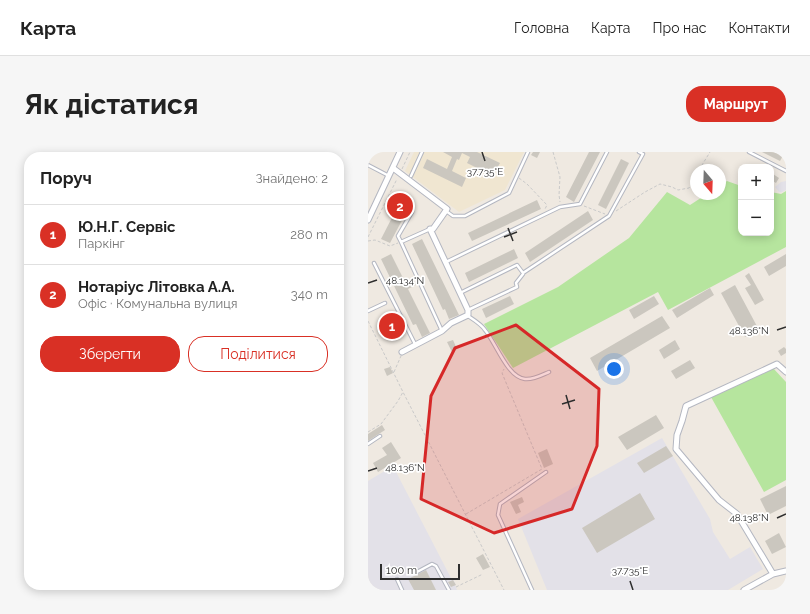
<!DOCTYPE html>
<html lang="uk">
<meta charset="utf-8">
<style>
body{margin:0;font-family:Raleway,sans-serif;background:#f6f6f6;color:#222}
.controls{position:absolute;right:12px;top:12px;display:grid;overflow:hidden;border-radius:8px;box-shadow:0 2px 10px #0003}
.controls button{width:36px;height:36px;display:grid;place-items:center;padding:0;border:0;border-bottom:1px solid #e0e0e0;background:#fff;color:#222;font:20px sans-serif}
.compass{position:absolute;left:322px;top:12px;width:36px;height:36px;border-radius:50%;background:#fff;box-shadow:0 2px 10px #0003;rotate:161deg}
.scale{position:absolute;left:12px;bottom:10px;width:80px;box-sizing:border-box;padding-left:4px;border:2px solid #2e2e2e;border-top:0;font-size:11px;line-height:14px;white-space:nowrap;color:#2e2e2e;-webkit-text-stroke:3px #fff;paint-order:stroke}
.you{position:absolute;left:246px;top:217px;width:14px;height:14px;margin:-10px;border:3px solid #fff;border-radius:50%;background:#1a73e8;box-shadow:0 0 0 6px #1a73e833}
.badge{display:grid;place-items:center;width:26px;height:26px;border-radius:50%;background:#d93025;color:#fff;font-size:13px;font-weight:700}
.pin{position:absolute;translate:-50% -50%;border:2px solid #fff;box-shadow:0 1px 4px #0006}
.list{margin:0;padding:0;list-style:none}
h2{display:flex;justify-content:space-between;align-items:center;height:52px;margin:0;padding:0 16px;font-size:17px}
h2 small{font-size:13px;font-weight:400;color:#767676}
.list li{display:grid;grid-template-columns:26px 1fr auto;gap:12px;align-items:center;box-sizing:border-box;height:60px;padding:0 16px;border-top:1px solid #e0e0e0}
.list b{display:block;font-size:15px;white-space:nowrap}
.list p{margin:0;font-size:13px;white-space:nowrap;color:#767676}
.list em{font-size:13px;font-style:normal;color:#767676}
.actions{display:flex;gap:8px;padding:12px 16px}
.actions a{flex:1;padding:9px 0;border:1px solid #d93025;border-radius:16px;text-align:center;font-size:14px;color:#d93025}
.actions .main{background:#d93025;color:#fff}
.map{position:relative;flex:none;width:418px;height:438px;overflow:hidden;border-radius:16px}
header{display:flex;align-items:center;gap:24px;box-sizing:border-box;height:56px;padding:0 20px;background:#fff;border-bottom:1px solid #e0e0e0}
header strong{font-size:19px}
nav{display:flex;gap:22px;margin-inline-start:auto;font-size:14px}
.intro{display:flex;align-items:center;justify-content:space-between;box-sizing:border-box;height:96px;padding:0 24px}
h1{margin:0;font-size:28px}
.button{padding:10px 18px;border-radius:16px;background:#d93025;color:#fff;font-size:14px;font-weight:700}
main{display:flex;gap:24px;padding:0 24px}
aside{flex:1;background:#fff;border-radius:16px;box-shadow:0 2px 10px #0003}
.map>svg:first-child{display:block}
.industrial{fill:#e3e1e8}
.education{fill:#f0e6d1}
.green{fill:#b6e59e}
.building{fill:#cbc7bf}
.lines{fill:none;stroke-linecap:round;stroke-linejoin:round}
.service-casing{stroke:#b4b7c1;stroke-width:4.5}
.minor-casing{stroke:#b4b7c1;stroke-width:7}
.path{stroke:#c9c9c9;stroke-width:1;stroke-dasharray:3 2;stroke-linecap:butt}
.service{stroke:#fff;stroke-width:2.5}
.minor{stroke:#fff;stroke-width:5}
.marked{fill:#d62828;fill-opacity:0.2;stroke:#d62828;stroke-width:3;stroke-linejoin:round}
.ticks{fill:none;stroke:#2e2e2e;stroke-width:1.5}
.ticks-label{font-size:10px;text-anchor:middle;fill:#2e2e2e;stroke:#fff;stroke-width:3.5;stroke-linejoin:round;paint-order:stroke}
</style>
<header>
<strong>Карта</strong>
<nav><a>Головна</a><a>Карта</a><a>Про нас</a><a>Контакти</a></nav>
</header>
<div class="intro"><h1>Як дістатися</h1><a class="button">Маршрут</a></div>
<main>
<aside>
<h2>Поруч<small>Знайдено: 2</small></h2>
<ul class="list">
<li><span class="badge">1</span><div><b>Ю.Н.Г. Сервіс</b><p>Паркінг</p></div><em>280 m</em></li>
<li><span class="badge">2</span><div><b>Нотаріус Літовка А.А.</b><p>Офіс · Комунальна вулиця</p></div><em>340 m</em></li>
</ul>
<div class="actions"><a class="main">Зберегти</a><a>Поділитися</a></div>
</aside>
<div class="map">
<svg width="418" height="438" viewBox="0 0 418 438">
<rect width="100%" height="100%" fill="#efe9e1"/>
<path class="industrial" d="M418,29V38L414,40H411L407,35L413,30Z
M294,286L342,367L345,380L362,407L382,395L395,417L360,438H179L150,367Z
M25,314L84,428L85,427L88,433H87L89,438H4L0,435V329Z"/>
<path class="education" d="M46,0H156L137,38L91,60L37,19Z"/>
<path class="green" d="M359,29L373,34V81H403V40L413,42L418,39V95L300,158L290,140L145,216L116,172L190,135L261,86L299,40L322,53L339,42H352V34Z
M405,216L418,230V328L396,340L343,245Z"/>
<path class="building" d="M75,0H109L132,11L125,24L99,11L102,5L94,1L91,8L89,7L84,19L98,26L94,35L55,16L59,7L79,17L84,5Z
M165,0H172L169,6L163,3Z
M221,0H232L206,50L198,45Z
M394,0H417L412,9Z
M253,7L261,11L238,57L230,53Z
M405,22L411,26L408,31L403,28V25Z
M169,48L173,57L104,89L100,81Z
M32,50L41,55L22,91L13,87Z
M220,59L225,68L162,110L157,101Z
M54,87L91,163L81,167L77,157L75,158L44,92Z
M146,97L150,106L101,130L97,121Z
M23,102L38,132L46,128L48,133L40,137L62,181L54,185L48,172L45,173L13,107Z
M418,102V114L401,124L396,115Z
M381,121L396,148L387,153L377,136L383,133L377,124Z
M367,133L391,178L377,185L353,141Z
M342,136L346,143L309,166L304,158Z
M142,144L146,152L118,166L114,157Z
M286,144L291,152L266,167L261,158Z
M294,164L302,176L229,219L222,206Z
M85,188L89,197L84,200L79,190Z
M307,188L312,197L296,207L291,198Z
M416,195L418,197V201L413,204L410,199Z
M322,208L327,216L308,227L303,219Z
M22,215L25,221L19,224L16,217Z
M288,263L296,276L259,298L250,285Z
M14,273L17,278L0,289V282Z
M23,290L33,306L10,320L5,311L19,303L14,296Z
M298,294L305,304L276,321L269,311Z
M179,297L185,312L176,316L170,301Z
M418,334V354L400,363L392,347Z
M272,341L287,367L229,401L214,376Z
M154,345L156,350L150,353L153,360L148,362L142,350Z
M411,381L418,395L404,402L397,389Z
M115,402L122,415L115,418L108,406Z
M58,418L68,438H46L40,427Z
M85,428L88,433L83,435L80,430Z"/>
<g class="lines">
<defs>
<path id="service" d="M381,0L418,19
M0,13L21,24
M43,24L54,0
M78,59L85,64H97L141,41L160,0
M62,77L33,90L74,179
M33,90L30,84L44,60
M78,110L192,55L212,52L239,0
M6,111L47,192
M92,141L149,113L155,121L241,64L275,2L271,0
M100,158L149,135L148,131L155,122
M0,159L17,151
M100,164C106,168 113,172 117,178C128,191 139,225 157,227C165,228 174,223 181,220
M0,292L12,284
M49,420L64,412L68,414L81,438
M29,427L34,438
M164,438L130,363L132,352L178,320"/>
<path id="minor" d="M25,16L79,57L65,77H62L100,158V163L83,171L74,179L34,200
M0,68L32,0
M405,422L369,362L351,348L308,297L309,283L314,269L318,254L409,212L418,220
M376,438L405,422L418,419"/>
</defs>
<use href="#service" class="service-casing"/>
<use href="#minor" class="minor-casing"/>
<path class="path" d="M185,0L192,25L191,43L192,50
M34,17L42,0
M331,18L342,0
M151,26L159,32L179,53L177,57
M216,54L237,62
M248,59L277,40L292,32L304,35L310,38L321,36L328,24
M0,85L29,27
M0,89L7,88L22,94L30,91
M0,169L35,240L136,438
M26,220L33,204
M0,280L13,272L30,249L35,240
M98,362L174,317L134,221L136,217
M88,435L115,422"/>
<use href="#service" class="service"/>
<use href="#minor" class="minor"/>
</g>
<path class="marked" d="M148,173L231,237L229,294L204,357L126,381L53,347L63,244L87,196Z"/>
<path class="ticks" d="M114,0L117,9M140,76L145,89M136,85L149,80M0,131L9,128M409,178L418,175M198,243L202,257M194,252L207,248M0,319L9,316M409,366L418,362M262,429L265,438"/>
<g class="ticks-label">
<text x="117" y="23">37.735°E</text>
<text x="37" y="132">48.134°N</text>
<text x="381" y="182">48.136°N</text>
<text x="37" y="319">48.136°N</text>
<text x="381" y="369">48.138°N</text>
<text x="262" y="422">37.735°E</text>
</g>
</svg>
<div class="controls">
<button>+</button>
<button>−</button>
</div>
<svg class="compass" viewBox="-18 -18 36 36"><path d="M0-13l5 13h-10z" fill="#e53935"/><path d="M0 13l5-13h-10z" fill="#767676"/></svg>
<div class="scale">100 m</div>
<div class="you"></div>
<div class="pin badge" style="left:24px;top:174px">1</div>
<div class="pin badge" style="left:32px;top:54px">2</div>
</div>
</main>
